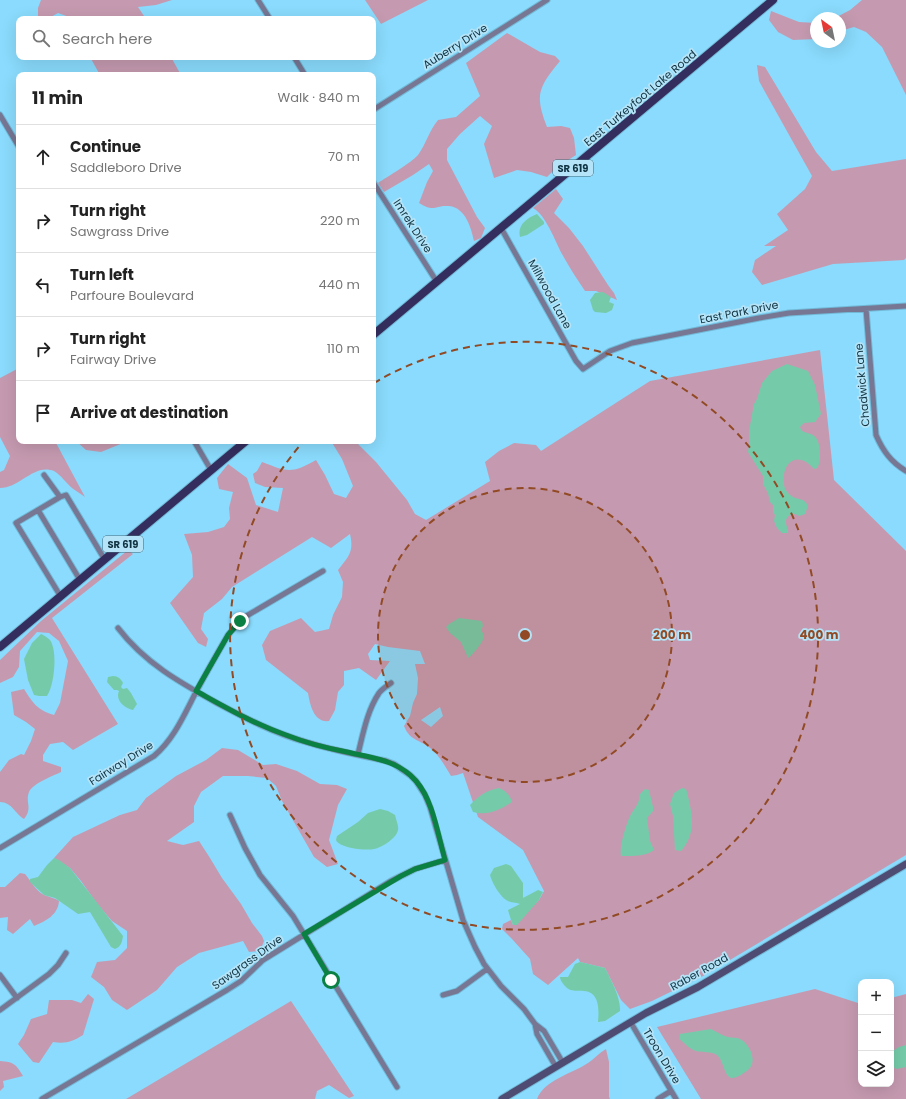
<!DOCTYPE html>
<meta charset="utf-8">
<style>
body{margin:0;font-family:Poppins,sans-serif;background:#f2f2f2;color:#222}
.controls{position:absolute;right:12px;bottom:12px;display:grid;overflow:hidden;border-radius:8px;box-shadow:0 4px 16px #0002}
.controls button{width:36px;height:36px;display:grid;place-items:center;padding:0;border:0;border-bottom:1px solid #e0e0e0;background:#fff;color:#222;font:20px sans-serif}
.compass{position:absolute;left:810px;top:12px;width:36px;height:36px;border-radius:50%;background:#fff;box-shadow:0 4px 16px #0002;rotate:327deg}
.stop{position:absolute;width:12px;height:12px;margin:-9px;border:3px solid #0b8043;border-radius:50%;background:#fff}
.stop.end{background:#0b8043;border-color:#fff;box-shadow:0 1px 4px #0008}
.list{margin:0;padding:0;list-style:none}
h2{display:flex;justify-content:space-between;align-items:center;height:52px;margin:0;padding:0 16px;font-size:17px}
h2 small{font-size:13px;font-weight:400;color:#767676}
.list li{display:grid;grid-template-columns:26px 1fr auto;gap:12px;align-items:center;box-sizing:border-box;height:64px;padding:0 16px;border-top:1px solid #e0e0e0}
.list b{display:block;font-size:15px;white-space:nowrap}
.list p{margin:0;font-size:13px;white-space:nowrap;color:#767676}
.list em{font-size:13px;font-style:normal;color:#767676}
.icon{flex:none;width:22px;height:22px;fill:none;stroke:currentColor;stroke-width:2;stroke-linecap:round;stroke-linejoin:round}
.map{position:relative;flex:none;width:906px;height:1099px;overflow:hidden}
.search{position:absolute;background:#fff;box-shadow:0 4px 16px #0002;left:16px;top:16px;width:360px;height:44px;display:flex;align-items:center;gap:10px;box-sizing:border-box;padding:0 14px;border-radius:8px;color:#767676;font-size:15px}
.panel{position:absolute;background:#fff;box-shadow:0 4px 16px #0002;left:16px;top:72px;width:360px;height:372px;border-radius:8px}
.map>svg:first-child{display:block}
.green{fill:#c59ab0;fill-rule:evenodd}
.water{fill:#75cba9}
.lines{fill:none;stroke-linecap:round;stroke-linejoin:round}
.street-casing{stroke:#72b9d7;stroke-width:7}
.secondary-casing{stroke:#72b9d7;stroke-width:9}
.primary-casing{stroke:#72b9d7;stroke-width:10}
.street{stroke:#777693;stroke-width:5}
.secondary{stroke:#4f4c74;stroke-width:7}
.primary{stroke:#342e5e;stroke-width:8}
.route{stroke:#0b8043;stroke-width:5}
.ring{fill:none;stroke:#914a24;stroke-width:2;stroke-dasharray:7 5}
.labels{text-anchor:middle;stroke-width:3.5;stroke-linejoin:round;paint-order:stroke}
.shield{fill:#b5e4f8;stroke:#426878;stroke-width:1}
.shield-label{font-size:10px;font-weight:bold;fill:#103341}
.street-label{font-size:11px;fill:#103341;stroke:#b5e4f8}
.centre{fill:#914a24;stroke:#b5e4f8;stroke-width:2}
.ring-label{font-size:12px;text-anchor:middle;font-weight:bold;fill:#914a24;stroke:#b5e4f8;stroke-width:3.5;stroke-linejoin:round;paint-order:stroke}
</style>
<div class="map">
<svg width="906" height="1099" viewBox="0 0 906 1099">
<rect width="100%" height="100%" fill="#8adbfd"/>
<path class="green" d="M41,0H172L156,5L138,7L146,19H70L69,17L58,13L47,19L38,17V8Z
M365,0H428L381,24Z
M862,0H906V95L882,47L866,32L854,27L840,31V18H835L850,10Z
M771,11L799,22L816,23V39L793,40L778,32L769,20Z
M507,33L540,52L555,56L560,61C539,87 534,94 547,127L561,126L570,128L574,138L576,155L556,168L547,177L531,172L517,170L494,178L484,144L492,126L480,116L460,134L447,149V160L477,217L485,228L481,238L474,241C471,228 466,208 449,206C434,205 435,213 419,203L427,182L433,171L429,164L413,175L384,192L378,183C387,177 411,163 418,155C426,144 429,131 438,120L456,117L480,96L466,63Z
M90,57H171L181,75H100Z
M757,65L765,67L816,152L832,171L906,159V258L904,260L833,264L762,285L752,272L755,260L776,246H764L788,230L777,214L805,189L812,176L759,81Z
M556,189L563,199L554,213L569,228L583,246L608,285L614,293L617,300L596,291H585C577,279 569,267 562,254C555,241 546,215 533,208Z
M820,350L834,480L906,551V855L703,976L652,1001L630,1009L621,1000L605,968L580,962L578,958L548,985L533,974L530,959L512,939L502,929L503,924L511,920L513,925L539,900L544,891L523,850L478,817L463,773L457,775L451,776C445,766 439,755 430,748C419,739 410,741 404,726L410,716L413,703L417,694L418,678L415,664H425L420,651L388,647L375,644L368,654L370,660L390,661L376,680L359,668L344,671V685L338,692L335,710L329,721C314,723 310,705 308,693L266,660L262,645L270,631L301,618L315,632L329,629L333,615L342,597L343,582L338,570C349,556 354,552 350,534L331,548L312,537L232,587L222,599L204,613L201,629L208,639L206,647L198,643L170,603L193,577L192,555L184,534L208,532L224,527L230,519L229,508L233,492L219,489L217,478L228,464L247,478L256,505L278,512L283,488L265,487L255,483L253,474L257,471L262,462C288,472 291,474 316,460L325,475L334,494L346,498L353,486L342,459L331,441H355L376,462L407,500L415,514L426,520L490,481L485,462L499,451L514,443L536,445L541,451L650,381ZM440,707L443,716L431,727L421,720Z
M19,368V441H55L85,497C81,494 76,491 72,488C66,483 61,475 54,471C34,463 20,488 0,488V472L4,470L10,456L0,437V378Z
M76,441H123V443L101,452L86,450Z
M128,550L133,554L52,618L118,724L73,750L63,742L50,744L43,755V761L61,767V772C53,776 33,783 29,792C25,803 33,808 24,819C15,814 12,802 0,802V772L9,760L21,754L24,755L31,741L35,729L26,722L14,715L11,692L24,689C33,703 37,710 54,715L60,703L68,661L59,641L49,633L37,632L20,651L19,667L13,677L0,683V660L41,621Z
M222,748L238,750L263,765L276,764L297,771L320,784L337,785L347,789L338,805L329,840L338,864L327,867L314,857L282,801L276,786L267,778L248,776H223L201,792L194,806V822L167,841L183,845L199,841L210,858L222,878L241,904L252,923L262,936L264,941L260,951L249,952L243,941L199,953L177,967L157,990L127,1010L112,1000L104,987L91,977L97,962L115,960L127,948V931L112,921L98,905L81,881L70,868L54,858L73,837L120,815L137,810L146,798L176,776L206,760Z
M20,873L25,874C31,881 36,891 44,895C49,897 55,898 59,901C58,915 46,921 34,926L30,919L13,934L7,930L8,917L0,918V887H5Z
M815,989L861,1004V1084H891V998L906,994V1099H701L657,1027Z
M88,994L94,999L83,1035C72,1042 65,1044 53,1042L39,1063L33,1062L18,1044L24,1035L31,1019L47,1014L49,1000H72L81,1003Z
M291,1001L354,1096L349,1098L329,1085L317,1091L315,1099H126Z
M606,1049L609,1062V1097L610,1099H537C544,1080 573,1073 588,1063C594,1059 599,1053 606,1049Z
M0,1061C14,1062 16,1064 23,1076L3,1081L4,1087L0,1091Z"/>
<path class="water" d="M537,214L544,222V224L527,235L520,237C517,225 527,218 537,214Z
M603,292L611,297L609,302L614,304L612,310L606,313L595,312L593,310L590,300L595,293Z
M787,364L808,371L815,385L821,414L815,422L804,423L800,427C803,438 819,426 820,453C820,458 820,464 817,468L814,469C798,450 781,462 784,484C784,490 790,496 795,498C798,499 802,499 804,501C806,502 807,504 808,506L805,514L799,516C795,512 788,514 786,520C785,525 789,529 788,533H782L777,528L774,521L775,515L773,512V505L770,502L768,493L763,484V476L748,452L749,445V431L754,404L757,399L762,383L772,371Z
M459,618L482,621L483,626L481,630C482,632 484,634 484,636C485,640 472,656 468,658L461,642L450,633L446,627L449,624Z
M41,634C45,636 51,639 52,644C57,656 54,686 47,696H39L34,695L28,680L24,659L32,643Z
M113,676C118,676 121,679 123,683L121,687L123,689L127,688L131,693L137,704L133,710C124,708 115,700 119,691L117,690H114L107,682L108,677Z
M499,788C506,791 510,795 512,802C500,810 488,816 473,812L470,805C480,795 485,791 499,788Z
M682,788L686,789L687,792C692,813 697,833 681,851L675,850L673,816L670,804L674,793Z
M645,789L649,790L653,807V811L647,818L650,841L654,850C645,857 631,856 621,856C619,847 626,825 630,816C635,807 639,805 640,794Z
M380,809L388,811L395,815C396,820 399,826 398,830C397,838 381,848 374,849C366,851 339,848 336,840L337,836L358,822L368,813Z
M54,858L59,860L70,868L123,936C122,942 121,947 115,949L111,947L90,912L78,914L55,898L44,895L30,882V879L38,877L47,865Z
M506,864L511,866L523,883V898L538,890L543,892L539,900L517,925H513L511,920L508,910L520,904C516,902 511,903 508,901C501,898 492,883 490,875L494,868Z
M580,962L605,968C611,980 621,998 620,1011L605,1021L598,1022C599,1011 600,992 584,991C576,990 571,993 564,985C562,982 560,980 560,977H568L575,964Z
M711,1029C717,1032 723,1036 728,1037C732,1038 736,1037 740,1039C750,1044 758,1062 748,1070C744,1073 737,1078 732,1078C724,1077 724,1061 717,1055C711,1051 703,1053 696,1051C689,1049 685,1043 679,1039L680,1034Z
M906,1045V1067L896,1069L891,1065V1052L899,1047Z"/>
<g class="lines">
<defs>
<path id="street" d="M258,0L270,19
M294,57L305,75
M373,110L547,0
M0,115L19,147
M373,182L437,282
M501,228L576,361L583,369L610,351L632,343L759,318L789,313L906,306
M866,309L876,435C883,451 891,462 906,471
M194,441L211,470
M44,475L60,497
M38,510L80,580
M61,597L16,523L60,497L66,495L105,560
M118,628C145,663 179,682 217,703C245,718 274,733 306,742C332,750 359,755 386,761L394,764L410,775L416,781L425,795L430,807L463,920L475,947L484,964L501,986L524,1009L535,1024L544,1031L563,1063
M358,754C363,734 367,711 379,693C382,689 387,686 391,683
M230,815L245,848L260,875L293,916L397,1087
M0,848L154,756C174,739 184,715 196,692C206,673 217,654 228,635L240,621L248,615L323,571
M0,975L17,998
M443,995L457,991L487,969
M0,1010L49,974L58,965L66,953
M631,1023L676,1099
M535,1024L537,1034L556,1067
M42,1099L227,990L241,981L263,960L391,881L415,869L445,860
M658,1099L671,1091"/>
<path id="secondary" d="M502,1099L646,1013L698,987L906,864"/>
<path id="primary" d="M373,335L773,0
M0,647L246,441"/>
</defs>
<use href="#street" class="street-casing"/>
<use href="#secondary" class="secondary-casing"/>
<use href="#primary" class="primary-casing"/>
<use href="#street" class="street"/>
<use href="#secondary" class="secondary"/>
<use href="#primary" class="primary"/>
</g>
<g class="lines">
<path class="route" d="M240,621L228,635L196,691C225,707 254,724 286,735C306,743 326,748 347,752C372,758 398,760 416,781C433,800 438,835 445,860L415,869L401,876L304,934L331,980"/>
</g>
<circle cx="525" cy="635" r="147" fill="#914a24" fill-opacity=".12"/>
<g class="ring">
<circle cx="525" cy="635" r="147"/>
<path d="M374 383A294 294 0 1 1 303 442"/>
</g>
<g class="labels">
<g class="shield">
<rect x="553" y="160" width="40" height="16" rx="3"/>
<rect x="103" y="536" width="40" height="16" rx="3"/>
</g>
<g class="shield-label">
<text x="573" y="172">SR 619</text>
<text x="123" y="548">SR 619</text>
</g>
<g class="street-label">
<text transform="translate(455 46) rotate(-32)" y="4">Auberry Drive</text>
<text transform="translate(640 98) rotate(-40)" y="4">East Turkeyfoot Lake Road</text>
<text transform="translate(413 226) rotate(57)" y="4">Imrek Drive</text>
<text transform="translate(550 294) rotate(61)" y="4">Millwood Lane</text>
<text transform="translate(739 312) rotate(-11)" y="4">East Park Drive</text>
<text transform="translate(862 385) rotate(-95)" y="4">Chadwick Lane</text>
<text transform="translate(121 763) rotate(-32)" y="4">Fairway Drive</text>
<text transform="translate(247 962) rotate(-36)" y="4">Sawgrass Drive</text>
<text transform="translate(699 972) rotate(-29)" y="4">Raber Road</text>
<text transform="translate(662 1056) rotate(59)" y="4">Troon Drive</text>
</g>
</g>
<circle cx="525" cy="635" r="6" class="centre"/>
<g class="ring-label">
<text x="672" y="639">200 m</text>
<text x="819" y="639">400 m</text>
</g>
</svg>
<div class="controls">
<button>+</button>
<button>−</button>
<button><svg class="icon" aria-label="layers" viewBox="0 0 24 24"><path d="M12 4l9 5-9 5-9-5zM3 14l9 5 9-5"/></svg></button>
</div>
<svg class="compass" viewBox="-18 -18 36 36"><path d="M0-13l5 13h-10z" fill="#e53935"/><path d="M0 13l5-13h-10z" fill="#767676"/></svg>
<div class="stop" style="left:331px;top:980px"></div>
<div class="stop end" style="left:240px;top:621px"></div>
<div class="search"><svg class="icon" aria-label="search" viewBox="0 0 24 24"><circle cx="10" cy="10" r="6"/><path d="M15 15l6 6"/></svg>Search here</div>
<section class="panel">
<h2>11 min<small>Walk · 840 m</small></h2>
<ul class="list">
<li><svg class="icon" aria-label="ahead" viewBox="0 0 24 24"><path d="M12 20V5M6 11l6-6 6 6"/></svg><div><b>Continue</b><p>Saddleboro Drive</p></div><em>70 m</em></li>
<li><svg class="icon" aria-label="right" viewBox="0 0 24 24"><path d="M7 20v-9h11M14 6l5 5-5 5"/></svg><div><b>Turn right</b><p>Sawgrass Drive</p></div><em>220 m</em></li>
<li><svg class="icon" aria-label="left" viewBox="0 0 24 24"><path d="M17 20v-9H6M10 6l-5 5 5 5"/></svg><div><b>Turn left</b><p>Parfoure Boulevard</p></div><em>440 m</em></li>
<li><svg class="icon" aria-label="right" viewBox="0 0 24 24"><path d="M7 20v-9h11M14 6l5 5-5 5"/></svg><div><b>Turn right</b><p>Fairway Drive</p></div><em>110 m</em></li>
<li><svg class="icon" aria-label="arrive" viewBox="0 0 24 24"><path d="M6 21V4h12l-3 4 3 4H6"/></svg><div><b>Arrive at destination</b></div></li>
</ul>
</section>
</div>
